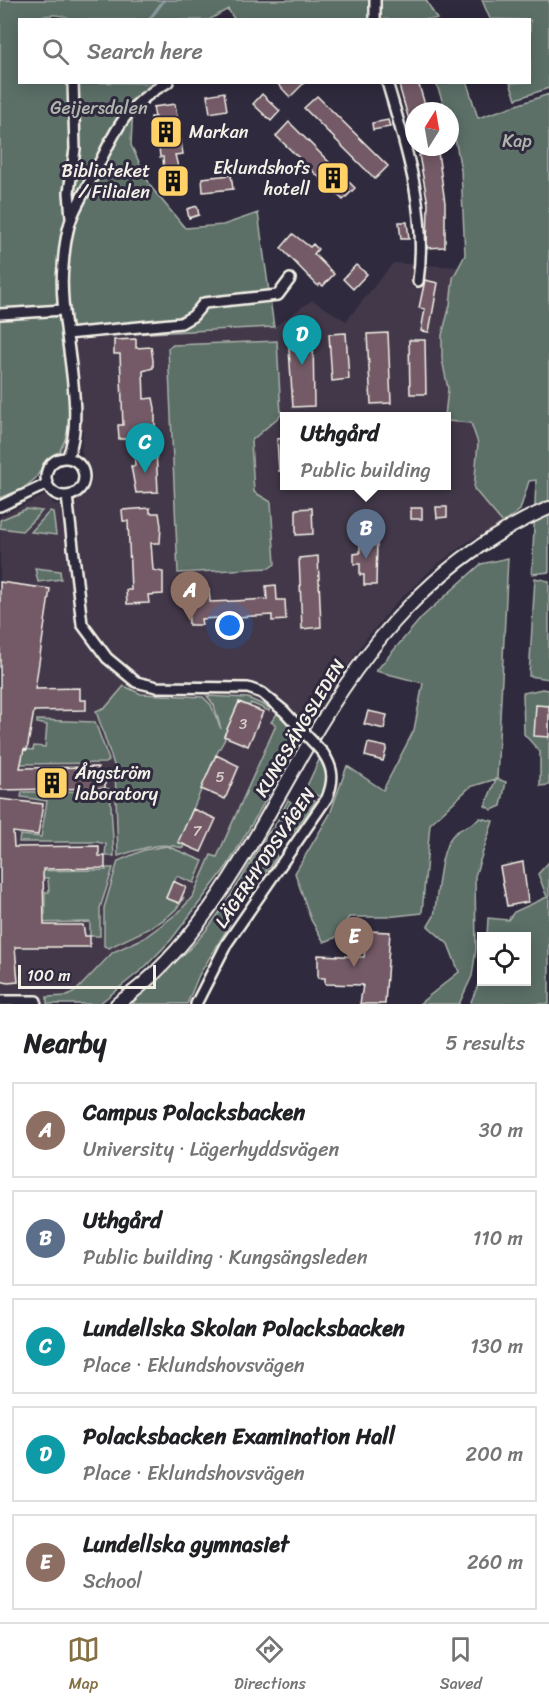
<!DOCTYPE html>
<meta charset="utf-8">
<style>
body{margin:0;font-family:Sriracha,sans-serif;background:#f2f2f2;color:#202124}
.controls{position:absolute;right:18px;bottom:18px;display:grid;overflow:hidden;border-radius:0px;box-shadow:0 3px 15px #0003}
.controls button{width:54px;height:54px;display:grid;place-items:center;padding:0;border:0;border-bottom:2px solid #e0e0e0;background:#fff;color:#202124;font:30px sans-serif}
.compass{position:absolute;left:405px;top:102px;width:54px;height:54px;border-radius:50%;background:#fff;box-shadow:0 3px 15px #0003;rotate:11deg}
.scale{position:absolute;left:18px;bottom:15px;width:138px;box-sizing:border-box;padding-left:6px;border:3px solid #f4f1e8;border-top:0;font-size:16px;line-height:21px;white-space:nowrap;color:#f4f1e8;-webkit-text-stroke:4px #2f2a3d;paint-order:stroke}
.you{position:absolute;left:230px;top:626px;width:21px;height:21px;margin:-15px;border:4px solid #fff;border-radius:50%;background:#1a73e8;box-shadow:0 0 0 9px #1a73e833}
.badge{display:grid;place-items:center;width:39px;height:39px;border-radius:50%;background:#847042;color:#fff;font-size:20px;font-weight:700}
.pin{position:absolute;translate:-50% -50px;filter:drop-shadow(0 2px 3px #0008)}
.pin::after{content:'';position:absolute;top:32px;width:21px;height:18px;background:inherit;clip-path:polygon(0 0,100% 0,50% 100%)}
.popup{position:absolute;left:280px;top:412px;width:171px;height:78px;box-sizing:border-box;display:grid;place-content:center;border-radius:0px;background:#fff;filter:drop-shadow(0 2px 4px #0005);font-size:20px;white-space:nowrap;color:#757577}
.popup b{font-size:22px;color:#202124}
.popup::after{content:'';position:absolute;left:50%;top:100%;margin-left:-12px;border:12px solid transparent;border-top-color:#fff}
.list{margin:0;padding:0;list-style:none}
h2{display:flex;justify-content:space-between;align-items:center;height:78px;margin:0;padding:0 24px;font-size:26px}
h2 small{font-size:20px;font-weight:400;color:#757577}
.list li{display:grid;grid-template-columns:39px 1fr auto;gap:18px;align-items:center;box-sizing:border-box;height:96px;margin:0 12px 12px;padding:0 12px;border:2px solid #e0e0e0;border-radius:0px}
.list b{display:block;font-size:22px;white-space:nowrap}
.list p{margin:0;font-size:20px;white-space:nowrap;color:#757577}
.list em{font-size:20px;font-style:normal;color:#757577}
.icon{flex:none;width:33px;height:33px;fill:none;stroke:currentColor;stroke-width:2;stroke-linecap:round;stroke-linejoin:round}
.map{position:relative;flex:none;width:549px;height:1004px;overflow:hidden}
.search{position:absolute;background:#fff;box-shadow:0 3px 15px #0003;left:18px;right:18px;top:18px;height:66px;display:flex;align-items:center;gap:15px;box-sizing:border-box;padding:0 21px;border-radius:0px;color:#757577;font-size:22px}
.sheet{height:618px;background:#fff}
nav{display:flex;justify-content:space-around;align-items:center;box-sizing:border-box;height:84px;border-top:2px solid #e0e0e0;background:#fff;font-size:16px;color:#757577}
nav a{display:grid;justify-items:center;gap:3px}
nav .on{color:#847042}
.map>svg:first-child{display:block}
.built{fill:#433849}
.green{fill:#5c6f67;stroke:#a8b0a8;stroke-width:1.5}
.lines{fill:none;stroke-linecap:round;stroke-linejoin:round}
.stream{stroke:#8e9ca2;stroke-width:3}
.building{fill:#735a66;stroke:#f4f1e8;stroke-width:1.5}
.street-casing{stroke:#f4f1e8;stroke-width:14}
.secondary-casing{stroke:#f4f1e8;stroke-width:16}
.street{stroke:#2f2a3d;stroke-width:9}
.secondary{stroke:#2f2a3d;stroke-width:12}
.street-bridge-casing{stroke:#f4f1e8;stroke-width:14;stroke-linecap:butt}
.street-bridge{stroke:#2f2a3d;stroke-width:9}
.labels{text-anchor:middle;stroke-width:6;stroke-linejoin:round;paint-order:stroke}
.number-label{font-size:15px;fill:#d4cbc8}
.park-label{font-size:18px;fill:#b0b6ae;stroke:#2f2a3d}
.poi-label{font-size:18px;fill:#f4f1e8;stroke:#2f2a3d;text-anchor:start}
.street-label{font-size:18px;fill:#f4f1e8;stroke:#2f2a3d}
</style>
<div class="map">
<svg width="549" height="1004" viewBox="0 0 549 1004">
<rect width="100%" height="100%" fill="#2f2a3d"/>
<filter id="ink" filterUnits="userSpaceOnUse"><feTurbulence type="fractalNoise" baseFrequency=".0167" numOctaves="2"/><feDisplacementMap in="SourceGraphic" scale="12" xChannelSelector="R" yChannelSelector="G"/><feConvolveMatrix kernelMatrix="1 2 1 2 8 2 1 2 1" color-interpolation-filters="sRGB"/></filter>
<g filter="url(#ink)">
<path class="built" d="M393,263L459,267L453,278L450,305L442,335V359L448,389L445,416H285V486H447V421L471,423L478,443L474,489L503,523L469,541L434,567L397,602L365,640L300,739L228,865L191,916L144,968L99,1004H0V516L46,495L54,504L66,507L91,485L92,472L84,462L81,448L83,432L75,416L67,334L89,336L274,327L312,300L346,321Z"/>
<path class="green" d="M0,0H426L437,19L310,20C297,16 290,19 278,19V17L234,19L228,9L209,20H74C50,9 43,19 20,20V82L168,83L133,105L131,145L151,187L185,228L223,225L258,213L274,327L88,336L67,334L75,416L59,453L46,460L36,478L21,490L0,498Z
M482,0H549V88L516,99L510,83L530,82V20L490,19Z
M436,83H467L478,118L549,94V572L532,574L536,480L529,481L520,510L503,523L474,489L478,443L471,423L447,421L445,416L448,389L442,359V335L450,305L453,278L465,255L461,170L450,111H446Z
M277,341L281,415L251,441L254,492L271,502L275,564L269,568L178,573L168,348L173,345Z
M26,509L42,511L22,531L0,528V520Z
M50,511L53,512L56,535L31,532Z
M508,558L497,779L506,782L501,806L492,810L485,806L496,779L470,787L430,824L422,913L386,917H349L335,938L324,942L311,920L295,873L330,814L347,766L383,790L414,730L423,683L376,671L422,617L481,564Z
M35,568L60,571L61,579L38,582Z
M535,578L549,581V679L529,676Z
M124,686L141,694L203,697L211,705L221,729L214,705L207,696L248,698L270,708L269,711L251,703L249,706L239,702L224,736L225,739L216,755L179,842L184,845L183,848C160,841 140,849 118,856L115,768L96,711L106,707Z
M542,689L549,690V785L540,786V752L524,734L523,693Z
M277,714L282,715L302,737L228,865L171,940L144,968L99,1004H47V997L67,996L75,992L113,952L144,938L179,912L193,896L211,855L217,857L276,725L271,722Z
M37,720L95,722L109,760L106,763L17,764L24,749L33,750L34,746L45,747L47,725L37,723Z
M320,758L328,778L321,798L306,788Z
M105,788L110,789L114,856H105L106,844L97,842H19L20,835L41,837L47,801L21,797L22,792L105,791Z
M303,792L316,801L296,829L278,844L276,842Z
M288,800L291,802L235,902L229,926L199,975L187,1004H132C151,981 176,964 196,942C225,910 246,870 268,833L274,827Z
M480,818L493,821L475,876L476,949L472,976L459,1004H419L459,972L448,944L428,926L434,916C438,895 439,850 453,835C460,827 472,826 480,818Z
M167,846L203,861L194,883L177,876L166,897L179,903L184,897C174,922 130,936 109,948L104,946V908L118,861L144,850Z
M273,849L277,857L251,891L250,890Z
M549,862V1004H470L481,978L482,981H526V936H487L488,918L508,920L514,912L547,897L538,874Z
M105,868H113L100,908V936H90V922L17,923V915L45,914V892H49L48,878L16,877L15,871L106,870Z"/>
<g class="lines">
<path class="stream" d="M149,20L164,0"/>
</g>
<path class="building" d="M276,82H305L290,97Z
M398,82H418L427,111H414V127H411Z
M224,92L227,110L210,113L207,95Z
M262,94L280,111L271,121L253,104Z
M317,96L388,166L375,179L304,108Z
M175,104L183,154L175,155L183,186H180V191L169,193L168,186H165L163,157H160L159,147L155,148L151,117H155L153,107Z
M388,120L390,127L373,130L372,123Z
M289,122L355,188L343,200L276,136Z
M438,152L445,203V247L427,248L428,204L419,155Z
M231,175L233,189L203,192L202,178Z
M197,206L199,215L189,218L187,209Z
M399,222H407L409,239H401Z
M293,234L310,247L313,244L318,249L314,254L334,274L323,286L320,284L318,286L281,248Z
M356,265L367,274L353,289L343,279Z
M425,280L438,283L429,332L421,331L425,309L419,308Z
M346,333L349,379L332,381L329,334Z
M388,333L391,403L371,404L367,334Z
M313,334L314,406L293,407L288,335Z
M136,339V348L151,347L153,360V368L143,371L144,399L153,398L155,408V428H146L147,450H156L158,492L136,493L131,466H135L133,439H119L118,425H123L120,354H114V340Z
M409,340H425L426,394H410Z
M285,438V471H279L277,439Z
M436,507H447V517L437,518Z
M150,508V513H159L161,526L160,543H151L153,570L163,572V594L148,595L149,603L127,604L126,590H131L128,521H123L122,510Z
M312,508L313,534L296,535V509Z
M411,508H422V519H411Z
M377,540L376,585H364V575H360V564H354V554L360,553V541Z
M318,556L321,627L302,629L299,558Z
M0,582L50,589L35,689L80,688V700H86V710L34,711L27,750L24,749L20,768L98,767V779H105V788L0,790Z
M276,585L277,600H285L286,620L272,621V615L201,619L202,625H189L188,605H196L195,589H209L210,602L234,601L267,599L266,586Z
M239,702L263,712L248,746L224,736Z
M536,705L549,706V737L534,736Z
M368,711L387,715L384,729L364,724Z
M368,743L387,747L383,761L365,756Z
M216,755L239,766L225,799L201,789Z
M0,799L43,804L38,835L13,832L14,847L99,846V856H105V868L43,869L44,925H83L85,936H90V947H15L18,982L8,983L0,981Z
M193,809L216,819L201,852L178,842Z
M523,862L528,902L507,906L500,867Z
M173,881L186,887L179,903L166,898Z
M367,931L390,932L385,1004H360L363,985L325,984V978H318V955L364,957Z"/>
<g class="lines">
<defs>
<path id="street" d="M375,0V20
M387,82C406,146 428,214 418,281
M71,218L69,192L75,149L73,82
M0,314L63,310
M67,334L181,323L193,316L204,303L278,295L290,279
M67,458C89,412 57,321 63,267C64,252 66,232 72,217C79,199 91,182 99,164C118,125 128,104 168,82
M46 477a19 19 0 1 1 38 0a19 19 0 1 1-38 0Z
M67,496L82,624L107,658L136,682L157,687L248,688L262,693L284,711
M0,506L47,484
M0,1001H36
M196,1004L227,943L327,798C334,781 334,769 323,753"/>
<path id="secondary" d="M117,1004C201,947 255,836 305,750C365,645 436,557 549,508"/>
</defs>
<use href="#street" class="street-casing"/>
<use href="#secondary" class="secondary-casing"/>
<use href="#street" class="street"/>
<use href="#secondary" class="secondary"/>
<defs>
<path id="street-bridge" d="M284,711L323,753"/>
</defs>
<use href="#street-bridge" class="street-bridge-casing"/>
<use href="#street-bridge" class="street-bridge"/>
</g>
</g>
<defs>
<symbol id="building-square" viewBox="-11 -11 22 22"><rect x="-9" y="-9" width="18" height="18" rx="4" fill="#ffd166" stroke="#2f2a3d"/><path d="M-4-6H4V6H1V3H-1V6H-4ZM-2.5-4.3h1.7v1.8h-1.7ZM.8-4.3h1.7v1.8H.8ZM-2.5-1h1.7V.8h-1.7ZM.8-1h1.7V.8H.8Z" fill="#111"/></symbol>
</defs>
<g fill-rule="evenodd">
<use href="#building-square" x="147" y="113" width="38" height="38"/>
<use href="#building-square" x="314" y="159" width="38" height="38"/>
<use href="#building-square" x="154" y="162" width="38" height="38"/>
<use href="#building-square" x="33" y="764" width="38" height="38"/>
</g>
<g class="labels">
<g class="number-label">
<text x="243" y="729">3</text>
<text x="220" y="782">5</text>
<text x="197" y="836">7</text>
</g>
<g class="park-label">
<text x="99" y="114">Geijersdalen</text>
<text x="517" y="147">Kap</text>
</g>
<g class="poi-label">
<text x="189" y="138">Markan</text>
<text x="310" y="174" text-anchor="end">Eklundshofs<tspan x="310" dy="21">hotell</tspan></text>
<text x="150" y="177" text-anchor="end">Biblioteket<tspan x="150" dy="21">/ Filialen</tspan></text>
<text x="75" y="779">Ångström<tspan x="75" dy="21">laboratory</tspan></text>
</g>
<g class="street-label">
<text transform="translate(300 728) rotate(-59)" y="6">KUNGSÄNGSLEDEN</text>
<text transform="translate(265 858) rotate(-56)" y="6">LÄGERHYDDSVÄGEN</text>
</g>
</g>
</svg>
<div class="controls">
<button><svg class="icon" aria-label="locate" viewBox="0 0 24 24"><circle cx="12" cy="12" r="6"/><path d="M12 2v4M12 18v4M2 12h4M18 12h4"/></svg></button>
</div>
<svg class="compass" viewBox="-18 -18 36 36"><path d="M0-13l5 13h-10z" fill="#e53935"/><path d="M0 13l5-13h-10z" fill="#757577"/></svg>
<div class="scale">100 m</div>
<div class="you"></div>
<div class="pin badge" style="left:190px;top:621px;background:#8d6e63">A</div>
<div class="pin badge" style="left:366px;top:559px;background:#5c6f8a">B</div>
<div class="popup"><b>Uthgård</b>Public building</div>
<div class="pin badge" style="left:145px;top:473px;background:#0f9aa8">C</div>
<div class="pin badge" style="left:302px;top:365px;background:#0f9aa8">D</div>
<div class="pin badge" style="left:354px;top:967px;background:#8d6e63">E</div>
<div class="search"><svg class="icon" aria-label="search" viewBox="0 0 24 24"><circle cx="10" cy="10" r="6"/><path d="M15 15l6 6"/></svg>Search here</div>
</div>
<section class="sheet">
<h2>Nearby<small>5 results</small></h2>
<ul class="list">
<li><span class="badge" style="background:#8d6e63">A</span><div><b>Campus Polacksbacken</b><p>University · Lägerhyddsvägen</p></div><em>30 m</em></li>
<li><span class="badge" style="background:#5c6f8a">B</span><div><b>Uthgård</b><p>Public building · Kungsängsleden</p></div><em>110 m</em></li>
<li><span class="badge" style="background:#0f9aa8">C</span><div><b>Lundellska Skolan Polacksbacken</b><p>Place · Eklundshovsvägen</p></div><em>130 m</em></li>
<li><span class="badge" style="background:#0f9aa8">D</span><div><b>Polacksbacken Examination Hall</b><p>Place · Eklundshovsvägen</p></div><em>200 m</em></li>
<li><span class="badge" style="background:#8d6e63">E</span><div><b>Lundellska gymnasiet</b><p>School</p></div><em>260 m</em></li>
</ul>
</section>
<nav>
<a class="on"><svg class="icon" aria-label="map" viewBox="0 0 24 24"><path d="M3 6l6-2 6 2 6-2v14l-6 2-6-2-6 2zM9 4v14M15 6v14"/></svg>Map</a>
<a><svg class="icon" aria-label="directions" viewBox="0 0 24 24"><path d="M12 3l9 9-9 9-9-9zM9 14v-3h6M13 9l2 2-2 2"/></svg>Directions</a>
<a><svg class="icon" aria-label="saved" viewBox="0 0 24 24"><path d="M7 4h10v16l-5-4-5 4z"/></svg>Saved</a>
</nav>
